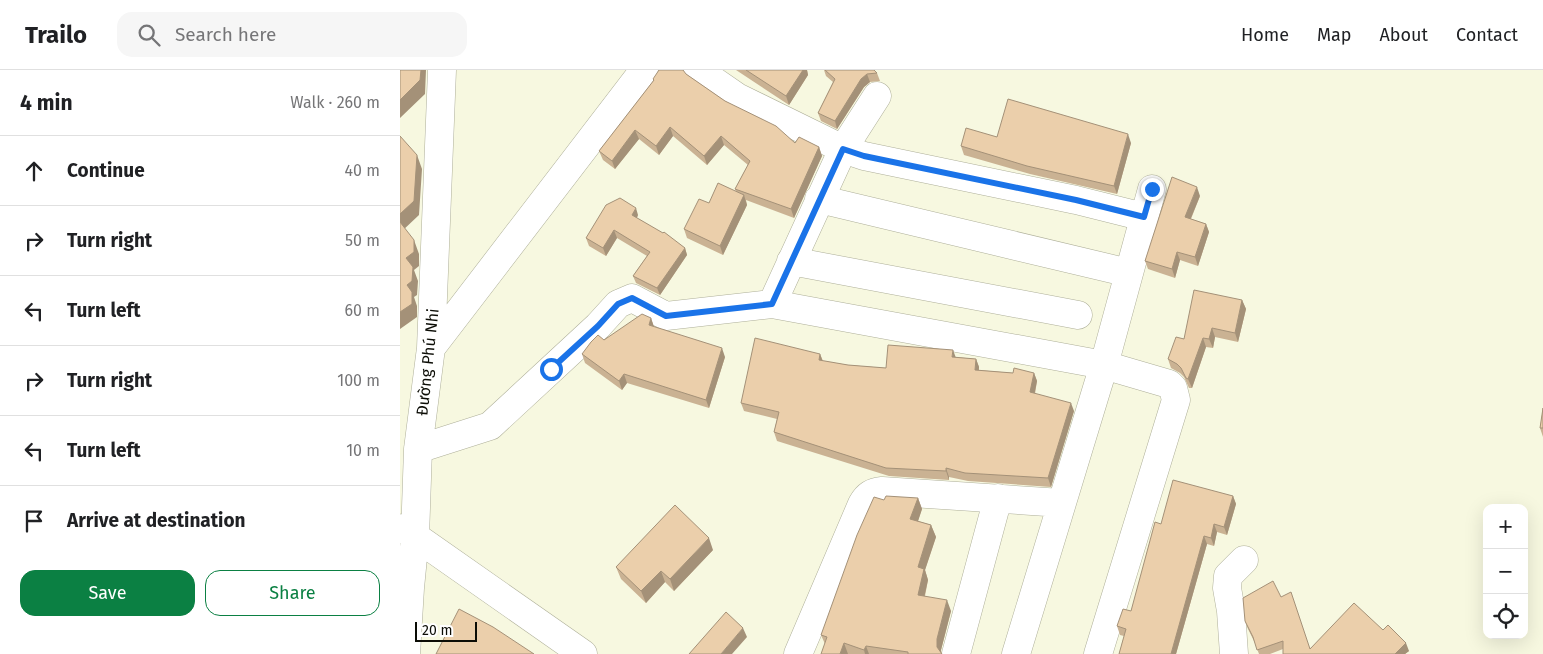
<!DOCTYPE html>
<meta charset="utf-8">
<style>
body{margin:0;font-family:"Fira Sans",sans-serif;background:#f6f6f6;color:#202124}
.controls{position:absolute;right:15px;bottom:15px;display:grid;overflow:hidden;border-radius:10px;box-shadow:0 5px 20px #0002}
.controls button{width:45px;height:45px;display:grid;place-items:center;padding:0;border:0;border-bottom:1px solid #e0e0e0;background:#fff;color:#202124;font:25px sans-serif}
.scale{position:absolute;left:15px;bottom:12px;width:62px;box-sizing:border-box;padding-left:5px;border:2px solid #0c0d06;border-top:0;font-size:14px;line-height:18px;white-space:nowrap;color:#0c0d06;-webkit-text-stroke:4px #fff;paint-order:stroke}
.stop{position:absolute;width:15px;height:15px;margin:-11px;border:4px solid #1a73e8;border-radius:50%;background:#fff}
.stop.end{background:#1a73e8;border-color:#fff;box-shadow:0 1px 5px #0008}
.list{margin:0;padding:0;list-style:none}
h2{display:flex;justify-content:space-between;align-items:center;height:65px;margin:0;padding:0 20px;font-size:21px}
h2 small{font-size:16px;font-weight:400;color:#757577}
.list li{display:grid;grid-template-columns:32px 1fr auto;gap:15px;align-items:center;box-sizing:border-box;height:70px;padding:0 20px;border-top:1px solid #e0e0e0}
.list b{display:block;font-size:19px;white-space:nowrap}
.list em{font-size:16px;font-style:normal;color:#757577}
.actions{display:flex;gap:10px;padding:15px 20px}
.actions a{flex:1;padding:11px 0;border:1px solid #0b8043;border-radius:15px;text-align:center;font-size:18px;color:#0b8043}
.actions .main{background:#0b8043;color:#fff}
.icon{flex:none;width:28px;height:28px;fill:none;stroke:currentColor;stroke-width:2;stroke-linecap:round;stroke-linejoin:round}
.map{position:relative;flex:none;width:1143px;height:584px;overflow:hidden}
header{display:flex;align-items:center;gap:30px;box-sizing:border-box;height:70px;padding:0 25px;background:#fff;border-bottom:1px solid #e0e0e0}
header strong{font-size:24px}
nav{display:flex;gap:28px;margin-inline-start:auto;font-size:18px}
.search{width:350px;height:45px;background:#f6f6f6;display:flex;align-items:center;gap:12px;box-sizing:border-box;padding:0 18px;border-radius:15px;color:#757577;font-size:19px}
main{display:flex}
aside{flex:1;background:#fff}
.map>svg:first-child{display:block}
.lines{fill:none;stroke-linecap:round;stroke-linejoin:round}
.minor-casing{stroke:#aeaf99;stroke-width:29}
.minor{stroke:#fff;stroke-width:28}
.wall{fill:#cab293}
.shaded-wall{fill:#a49178}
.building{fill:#ebcfab;stroke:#a49178}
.route{stroke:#1a73e8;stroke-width:6}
.labels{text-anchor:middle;stroke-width:5;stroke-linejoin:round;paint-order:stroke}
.street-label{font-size:16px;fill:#0c0d06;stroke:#fff}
</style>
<header>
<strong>Trailo</strong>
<div class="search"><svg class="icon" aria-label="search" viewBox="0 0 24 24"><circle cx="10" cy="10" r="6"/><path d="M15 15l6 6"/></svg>Search here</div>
<nav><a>Home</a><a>Map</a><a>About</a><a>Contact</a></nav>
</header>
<main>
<aside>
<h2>4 min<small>Walk · 260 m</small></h2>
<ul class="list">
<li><svg class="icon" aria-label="ahead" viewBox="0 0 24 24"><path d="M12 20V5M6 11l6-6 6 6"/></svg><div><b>Continue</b></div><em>40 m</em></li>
<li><svg class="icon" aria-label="right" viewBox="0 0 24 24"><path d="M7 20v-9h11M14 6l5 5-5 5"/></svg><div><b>Turn right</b></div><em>50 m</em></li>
<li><svg class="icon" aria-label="left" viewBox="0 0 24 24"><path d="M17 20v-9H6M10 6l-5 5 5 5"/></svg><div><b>Turn left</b></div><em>60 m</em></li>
<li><svg class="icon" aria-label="right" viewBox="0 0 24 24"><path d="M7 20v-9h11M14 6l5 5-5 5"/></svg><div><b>Turn right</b></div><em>100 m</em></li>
<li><svg class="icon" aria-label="left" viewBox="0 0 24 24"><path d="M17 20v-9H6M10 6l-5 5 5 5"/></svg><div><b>Turn left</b></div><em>10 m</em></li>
<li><svg class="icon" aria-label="arrive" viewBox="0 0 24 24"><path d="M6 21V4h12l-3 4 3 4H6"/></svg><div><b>Arrive at destination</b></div></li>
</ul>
<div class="actions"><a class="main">Save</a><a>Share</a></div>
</aside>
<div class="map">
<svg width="1143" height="584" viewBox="0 0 1143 584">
<rect width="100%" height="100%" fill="#f7f8e0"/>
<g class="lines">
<defs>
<path id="minor" d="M298,0L337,27L443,79L464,86L676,130L744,147
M419,129L729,203
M391,191L678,245
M372,234L443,79L477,26
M31,278L244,0
M18,379L90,356L198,256L218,234L232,228L266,246L372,234L704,295L616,584
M3,458L183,584
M6,584L10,518L15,467L18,379L31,278L42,0
M398,584L462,434C467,425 472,422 482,421L662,433
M556,584L598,428
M698,584L776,330L773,318L769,314L704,295L752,119
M834,584L831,541L827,518L828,506L844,490"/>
</defs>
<use href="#minor" class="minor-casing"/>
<use href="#minor" class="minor"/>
</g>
<path class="wall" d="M336,0H407L408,5L389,35Z
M424,0H474L477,3L480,11L470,12L464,17L437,59L421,51L418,43L433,12L426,6Z
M286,4L325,31L395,73L419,77L422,86L394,148L346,130L347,135L323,185L287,168L284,159L309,133L336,122L335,119L348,95L324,75L307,95L273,66L259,85L239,69L215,99L203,90L199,81L254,11L253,9Z
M597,67L731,73L717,124L630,104L564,85L561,76Z
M800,126L791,149L806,154L809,162L798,196L780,190L775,208L748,199L745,191Z
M238,145L237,148L285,178L287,185L260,225L236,213L233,206L247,186L217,168L206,186L189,176L186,168Z
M842,230L846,239L838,272L815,267L813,278L806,277L792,318H789L784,307L780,303L771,298L768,289L784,269Z
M251,248L254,257L325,287L309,338L227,313L222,320L185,293L182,284L204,270Z
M420,284L423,291L448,295L486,298L556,287L576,289L579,297V300L613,303H634L637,311L635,324L674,341L651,417L568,411L549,407V410L489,406L377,371L374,362L377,349L344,341L341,333Z
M1143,338V367L1140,358Z
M833,426L836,434L827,465L817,462L814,476L807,474L776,584H719L724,566L720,565L717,556L731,541L761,454Z
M518,428L522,439L518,451L531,455L536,467L525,500L528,510L525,526L551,541L541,580L542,584H421L425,574L421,565L484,430Z
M313,480L274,521L265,512L246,533L221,509L216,497Z
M881,527L910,578L983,560L1009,581L1005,584H883V579L870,584H859L855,573L848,559L845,551Z"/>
<path class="shaded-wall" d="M21,0H26L25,24L0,48V30Z
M403,0H407L408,5L389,35L386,26Z
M467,4L470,12L464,17L437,59L435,51L461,9Z
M270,57L273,66L259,85L256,76Z
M235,60L239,69L215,99L212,91Z
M728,64L731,73L717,124L714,116Z
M321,66L324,75L307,95L304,86Z
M419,77L422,86L394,148L391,139Z
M17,85L22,99L19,145L1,162L0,158V144Z
M797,117L800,126L788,155L785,147Z
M344,125L347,135L323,185L320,176Z
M236,138L238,145L234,153L232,145Z
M806,154L809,162L798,196L795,187Z
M214,160L217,168L206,186L203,178Z
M14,170L19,184V196L14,200L18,211L17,225L14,227L17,236V247L0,259V242L6,188Z
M285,178L287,185L260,225L257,218Z
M777,182L780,190L775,208L772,199Z
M842,230L846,239L838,272L835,263Z
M251,248L254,257L249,255Z
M812,258L815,267L813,278L809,269Z
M803,268L806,277L792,318L788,309Z
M322,278L325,287L309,338L306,330Z
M553,280L556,288L552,287Z
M420,284L423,292L419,290Z
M576,289L579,297L578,308L575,300Z
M634,303L637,311L633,331L630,322Z
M224,304L227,313L222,320L219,311Z
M671,333L674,341L651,417L648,408Z
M546,398L549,407V410L546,401Z
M833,426L836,434L827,465L824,457Z
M518,428L522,439L515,460L510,449Z
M814,454L817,462L814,476L811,468Z
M531,455L536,467L525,500L528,510L522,537L518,525V497Z
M804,466L807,474L776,584H771Z
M309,468L313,480L274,521L270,509Z
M261,501L265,512L246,533L241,521Z
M547,530L551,541L541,580V584L537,577V569Z
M343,558L347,567L332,584H321Z
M444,573L448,584H440Z
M1006,573L1009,581L1005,584H995Z
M466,576L469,584H465L464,580Z"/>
<path class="building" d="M0,0H21L20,10L0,30Z
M259,0H283L286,4L325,31L376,56L395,73L399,67L419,77L391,139L335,119L350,91L321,66L304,86L270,57L256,76L235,60L212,91L199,81L254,10L253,9Z
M346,0H403L386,26Z
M425,0H474L477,3L467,4L461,9L435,51L418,43L435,9Z
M608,29L728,64L714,116L627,96L561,76L566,58L597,67Z
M0,66L17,85L14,131L0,144Z
M772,107L797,117L785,147L806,154L795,187L777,182L772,199L745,191Z
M318,113L344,125L320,176L284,159L299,129L309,133Z
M220,128L236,138L232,145L263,163L264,162L285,178L257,218L233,206L250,182L214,160L203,178L186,168L206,135Z
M0,152L14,170V182L6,188L13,197L12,211L7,215L12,222V234L0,242Z
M794,220L842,230L835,263L812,258L809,269L803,268L788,309L786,308L781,298L777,294L768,289L776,267L784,269Z
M242,244L251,248L249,255L322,278L306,330L224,304L219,311L182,284L191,272L198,265L204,270Z
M355,268L420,284L419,290L448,295L486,298L488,275L553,280L552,287L576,289L575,300L613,303L614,298L634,303L630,322L671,333L648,408L565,403L546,398V401L486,398L374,362L379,342L341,333Z
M1143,338V358H1140Z
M773,410L833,426L824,457L814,454L811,468L804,466L771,584H719L726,559L717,556L723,539L731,541L755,452L761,454Z
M486,426L518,428L510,449L531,455L518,497L524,499L518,525L547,530L537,569V577L542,584H508V582L466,576L464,580L444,573L440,584H421L427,567L421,565L457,465L474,427L484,430Z
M275,435L309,468L270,509L261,501L241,521L216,497Z
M873,511L881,527L891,522L910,579L954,533L983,560L988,555L1006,573L995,584H883V571L857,580L853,567L845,551L843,528Z
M59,539L93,557L134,584H36Z
M326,542L343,558L321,584H289Z"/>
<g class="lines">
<path class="route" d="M151,299L198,256L218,234L232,228L266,246L372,234L443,79L464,86L676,130L744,147L752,119"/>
</g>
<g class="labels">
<g class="street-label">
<text transform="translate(27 292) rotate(-84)" y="6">Đường Phú Nhi</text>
</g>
</g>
</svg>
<div class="controls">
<button>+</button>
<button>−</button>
<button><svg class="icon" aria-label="locate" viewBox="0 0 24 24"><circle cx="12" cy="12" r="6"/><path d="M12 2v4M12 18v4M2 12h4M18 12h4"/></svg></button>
</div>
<div class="scale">20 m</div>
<div class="stop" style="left:151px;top:299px"></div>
<div class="stop end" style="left:752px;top:119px"></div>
</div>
</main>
